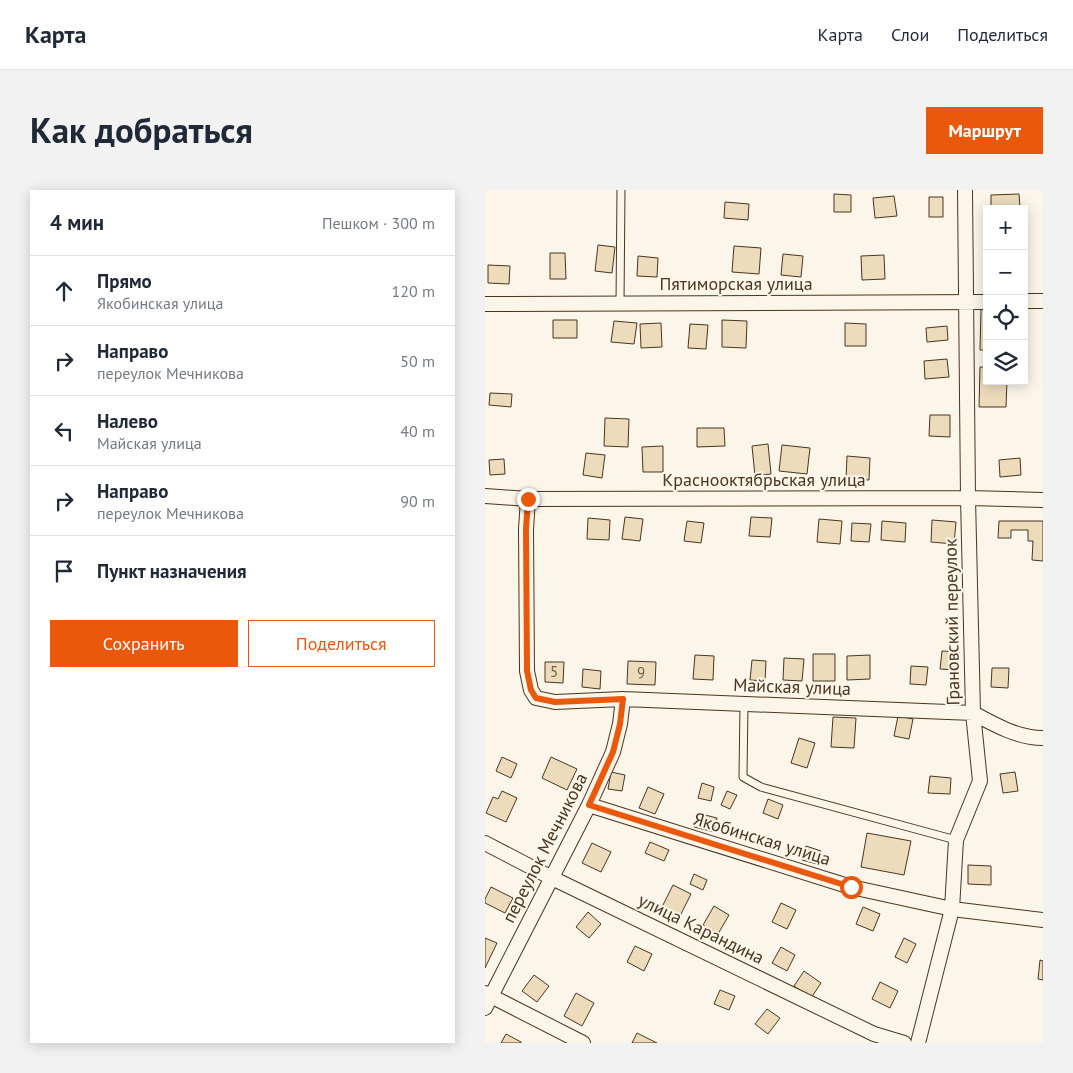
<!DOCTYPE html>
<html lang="ru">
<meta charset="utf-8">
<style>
body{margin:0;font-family:"PT Sans",sans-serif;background:#f2f2f3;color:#1f2937}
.controls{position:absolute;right:15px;top:15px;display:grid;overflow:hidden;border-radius:0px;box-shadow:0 2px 12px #0003}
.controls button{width:45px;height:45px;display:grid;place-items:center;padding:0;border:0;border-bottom:1px solid #e0e1e3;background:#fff;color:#1f2937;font:25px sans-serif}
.stop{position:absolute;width:15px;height:15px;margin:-11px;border:4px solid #ea580c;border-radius:50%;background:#fff}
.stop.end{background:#ea580c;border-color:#fff;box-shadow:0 1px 5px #0008}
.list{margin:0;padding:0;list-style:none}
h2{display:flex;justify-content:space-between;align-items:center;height:65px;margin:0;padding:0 20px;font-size:21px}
h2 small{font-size:16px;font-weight:400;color:#747a83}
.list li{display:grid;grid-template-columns:32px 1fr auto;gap:15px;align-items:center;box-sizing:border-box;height:70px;padding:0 20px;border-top:1px solid #e0e1e3}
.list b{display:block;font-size:19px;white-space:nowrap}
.list p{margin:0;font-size:16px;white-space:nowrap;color:#747a83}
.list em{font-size:16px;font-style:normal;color:#747a83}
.actions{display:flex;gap:10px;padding:15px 20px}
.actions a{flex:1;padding:11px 0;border:1px solid #ea580c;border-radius:0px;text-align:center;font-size:18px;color:#ea580c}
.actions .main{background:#ea580c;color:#fff}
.icon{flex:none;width:28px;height:28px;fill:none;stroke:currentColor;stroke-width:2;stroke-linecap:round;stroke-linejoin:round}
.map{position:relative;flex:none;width:558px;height:853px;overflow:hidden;border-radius:0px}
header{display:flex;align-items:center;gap:30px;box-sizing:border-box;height:70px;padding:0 25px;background:#fff;border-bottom:1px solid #e0e1e3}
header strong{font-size:24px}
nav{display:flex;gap:28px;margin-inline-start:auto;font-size:18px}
.intro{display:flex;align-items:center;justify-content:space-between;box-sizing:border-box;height:120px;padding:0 30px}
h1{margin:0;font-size:35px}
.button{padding:12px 22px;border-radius:0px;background:#ea580c;color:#fff;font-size:18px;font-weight:700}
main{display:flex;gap:30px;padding:0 30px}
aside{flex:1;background:#fff;border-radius:0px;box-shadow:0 2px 12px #0003}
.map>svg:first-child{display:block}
.building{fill:#ecdcbc;stroke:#4a3520}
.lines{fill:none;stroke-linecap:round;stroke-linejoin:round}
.lane-casing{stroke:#4a3520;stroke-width:9}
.street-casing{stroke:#4a3520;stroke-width:16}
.lane{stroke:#fbf6e9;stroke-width:7}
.street{stroke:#fbf6e9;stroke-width:14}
.route{stroke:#ea580c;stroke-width:6}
.labels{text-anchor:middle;stroke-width:4;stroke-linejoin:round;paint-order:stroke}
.number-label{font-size:15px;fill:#725f47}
.street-label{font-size:18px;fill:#4a3520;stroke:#fbf6e9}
</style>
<header>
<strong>Карта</strong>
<nav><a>Карта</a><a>Слои</a><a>Поделиться</a></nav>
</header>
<div class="intro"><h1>Как добраться</h1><a class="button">Маршрут</a></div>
<main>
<aside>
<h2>4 мин<small>Пешком · 300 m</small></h2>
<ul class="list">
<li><svg class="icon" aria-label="ahead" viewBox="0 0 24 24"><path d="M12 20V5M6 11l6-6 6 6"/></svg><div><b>Прямо</b><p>Якобинская улица</p></div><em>120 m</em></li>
<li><svg class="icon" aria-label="right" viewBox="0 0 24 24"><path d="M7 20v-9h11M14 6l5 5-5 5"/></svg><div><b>Направо</b><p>переулок Мечникова</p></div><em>50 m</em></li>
<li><svg class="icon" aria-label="left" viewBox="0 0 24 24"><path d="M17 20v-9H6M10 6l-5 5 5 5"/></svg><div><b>Налево</b><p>Майская улица</p></div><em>40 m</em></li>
<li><svg class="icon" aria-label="right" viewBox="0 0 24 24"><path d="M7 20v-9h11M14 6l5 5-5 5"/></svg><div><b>Направо</b><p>переулок Мечникова</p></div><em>90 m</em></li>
<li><svg class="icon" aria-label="arrive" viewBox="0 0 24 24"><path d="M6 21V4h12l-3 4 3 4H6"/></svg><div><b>Пункт назначения</b></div></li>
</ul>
<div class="actions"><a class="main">Сохранить</a><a>Поделиться</a></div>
</aside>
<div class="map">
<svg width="558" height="853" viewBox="0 0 558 853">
<rect width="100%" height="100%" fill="#fbf6e9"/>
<path class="building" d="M349,4L366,5V22H349Z
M534,4L535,17L506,19V5Z
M409,6L412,26L390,28L388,8Z
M444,7H458V27H444Z
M240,12L264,14L263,30L239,28Z
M113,55L130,57L127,83L110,81Z
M249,56L276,58L274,84L247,82Z
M65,63H80L81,89H65Z
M298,64L318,66L316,87L296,85Z
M399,65L400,89L377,90L376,66Z
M153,66L173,68L172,87L152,86Z
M3,75L25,76L24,94L3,93Z
M496,119H502V160H495Z
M68,130H92V148H68Z
M237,130L262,131L261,158L237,157Z
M129,131L152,133L149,154L126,152Z
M176,133L177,157L156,158L155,134Z
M360,133L381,134V156H360Z
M205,134L223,135L221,159L203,158Z
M462,136L463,150L442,152L441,138Z
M462,169L464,187L440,189L439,171Z
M495,177H502V191H522L521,217H494Z
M5,203L27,204L26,217L4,215Z
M445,225H465V247L444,246Z
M120,228L144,229L143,257L119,256Z
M212,238H239L240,256L212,257Z
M283,254L286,284L270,286L267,256Z
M297,255L325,258L322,284L294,281Z
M178,256V282H158L157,257Z
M101,263L120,265L117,288L98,285Z
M362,266L385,268L384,290L361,289Z
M535,268L536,285L515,287L514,270Z
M19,269L20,284L5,285L4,270Z
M140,327L158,329L155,351L137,349Z
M266,327L287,328L285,347L264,346Z
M103,328L125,330L124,350L102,349Z
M334,329L357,331L355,354L332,352Z
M447,330L471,332L469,354L446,352Z
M202,331L219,333L216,353L199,351Z
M397,331L421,333L420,352L396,350Z
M514,331H558V371L547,370L548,351H543V340H526V348H513Z
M367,333L386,334L384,352L366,351Z
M457,461L474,462L472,480L455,479Z
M328,464H350V491H328Z
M210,465L229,466L228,490L208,489Z
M385,465V489L362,490V466Z
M299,468L319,469L317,491L298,490Z
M267,470L281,471L280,491L265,490Z
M143,471L171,472L170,495L142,494Z
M60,472H79L78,493L60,492Z
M426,476L443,477L441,495L425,494Z
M507,478H524L523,498L506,497Z
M98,479L116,481L115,499L97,497Z
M413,526L428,529L424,549L409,546Z
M348,527L371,528L369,558L346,557Z
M314,548L330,553L322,578L306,573Z
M17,567L32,574L26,588L11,581Z
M66,567L92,579L82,600L57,588Z
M126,582L140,585L137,601L123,599Z
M530,582L533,601L518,603L515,584Z
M445,586L466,588L465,604L443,603Z
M217,593L229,597L226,611L213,608Z
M163,597L179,604L170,624L154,618Z
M17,601L32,608L21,632L1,623L8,607L13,609Z
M242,601L252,605L245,619L236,615Z
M283,609L298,615L293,629L278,623Z
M212,623L232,628L229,642L209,637Z
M382,643L426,651L419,685L376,677Z
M165,652L184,660L179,671L160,663Z
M107,653L126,662L116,682L97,673Z
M321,656L336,661L332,674L317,670Z
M483,675L506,676V695L483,694Z
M209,684L222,690L218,700L205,694Z
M188,695L206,704L195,726L177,717Z
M6,697L28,708L20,723L0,713V709Z
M296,713L311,720L302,739L287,732Z
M229,716L244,725L233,744L218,735Z
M378,717L395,724L388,741L371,734Z
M103,722L116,734L104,748L91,737Z
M0,748L12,753L0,778Z
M419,748L431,754L422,773L410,767Z
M150,756L167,764L159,781L142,772Z
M296,757L310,765L302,781L287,773Z
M555,770L558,771V790L553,789Z
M319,781L336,793L326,808L309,796Z
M49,785L64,796L52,812L37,801Z
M395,792L413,801L405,818L387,809Z
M235,800L250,806L244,820L229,814Z
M91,803L109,813L97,836L79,826Z
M282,819L295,828L283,844L270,834Z
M152,843L172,853H147Z
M21,844L36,852V853H16Z"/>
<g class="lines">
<defs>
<path id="lane" d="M135,114L136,0
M259,514L258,587L276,597L471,650"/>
<path id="street" d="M539,111H558
M0,114L502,112
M0,306L43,309L483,308L558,310
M43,309L41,339L42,481L46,500L51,508L70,512L138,509L488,523C510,535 533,548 558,548
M104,615L366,697L467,719L558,730
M0,653L67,688L389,844L419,853
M0,803L98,853
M0,818L104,615L128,562L135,534L138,509
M433,853L467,719L471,650L495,591L488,523L483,308L480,0"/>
</defs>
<use href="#lane" class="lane-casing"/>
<use href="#street" class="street-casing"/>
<use href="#lane" class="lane"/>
<use href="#street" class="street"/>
</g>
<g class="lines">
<path class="route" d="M43,309L41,339L42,481L46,500L51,508L70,512L138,509L135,534L128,562L104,615L366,697"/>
</g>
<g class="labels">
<g class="number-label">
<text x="69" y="487">5</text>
<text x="156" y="488">9</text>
</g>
<g class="street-label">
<text x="251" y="100">Пятиморская улица</text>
<text x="279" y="296">Краснооктябрьская улица</text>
<text transform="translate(467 432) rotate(-91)" y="6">Грановский переулок</text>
<text transform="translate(307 497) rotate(2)" y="6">Майская улица</text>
<text transform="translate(277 649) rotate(17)" y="6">Якобинская улица</text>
<text transform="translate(60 658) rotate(-63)" y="6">переулок Мечникова</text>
<text transform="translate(216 739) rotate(26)" y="6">улица Карандина</text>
</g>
</g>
</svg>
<div class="controls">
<button>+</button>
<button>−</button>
<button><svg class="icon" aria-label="locate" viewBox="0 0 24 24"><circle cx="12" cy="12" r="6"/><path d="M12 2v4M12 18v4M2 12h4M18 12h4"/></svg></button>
<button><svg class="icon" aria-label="layers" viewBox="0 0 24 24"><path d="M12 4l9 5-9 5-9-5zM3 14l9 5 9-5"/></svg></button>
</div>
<div class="stop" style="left:366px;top:697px"></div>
<div class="stop end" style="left:43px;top:309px"></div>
</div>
</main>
